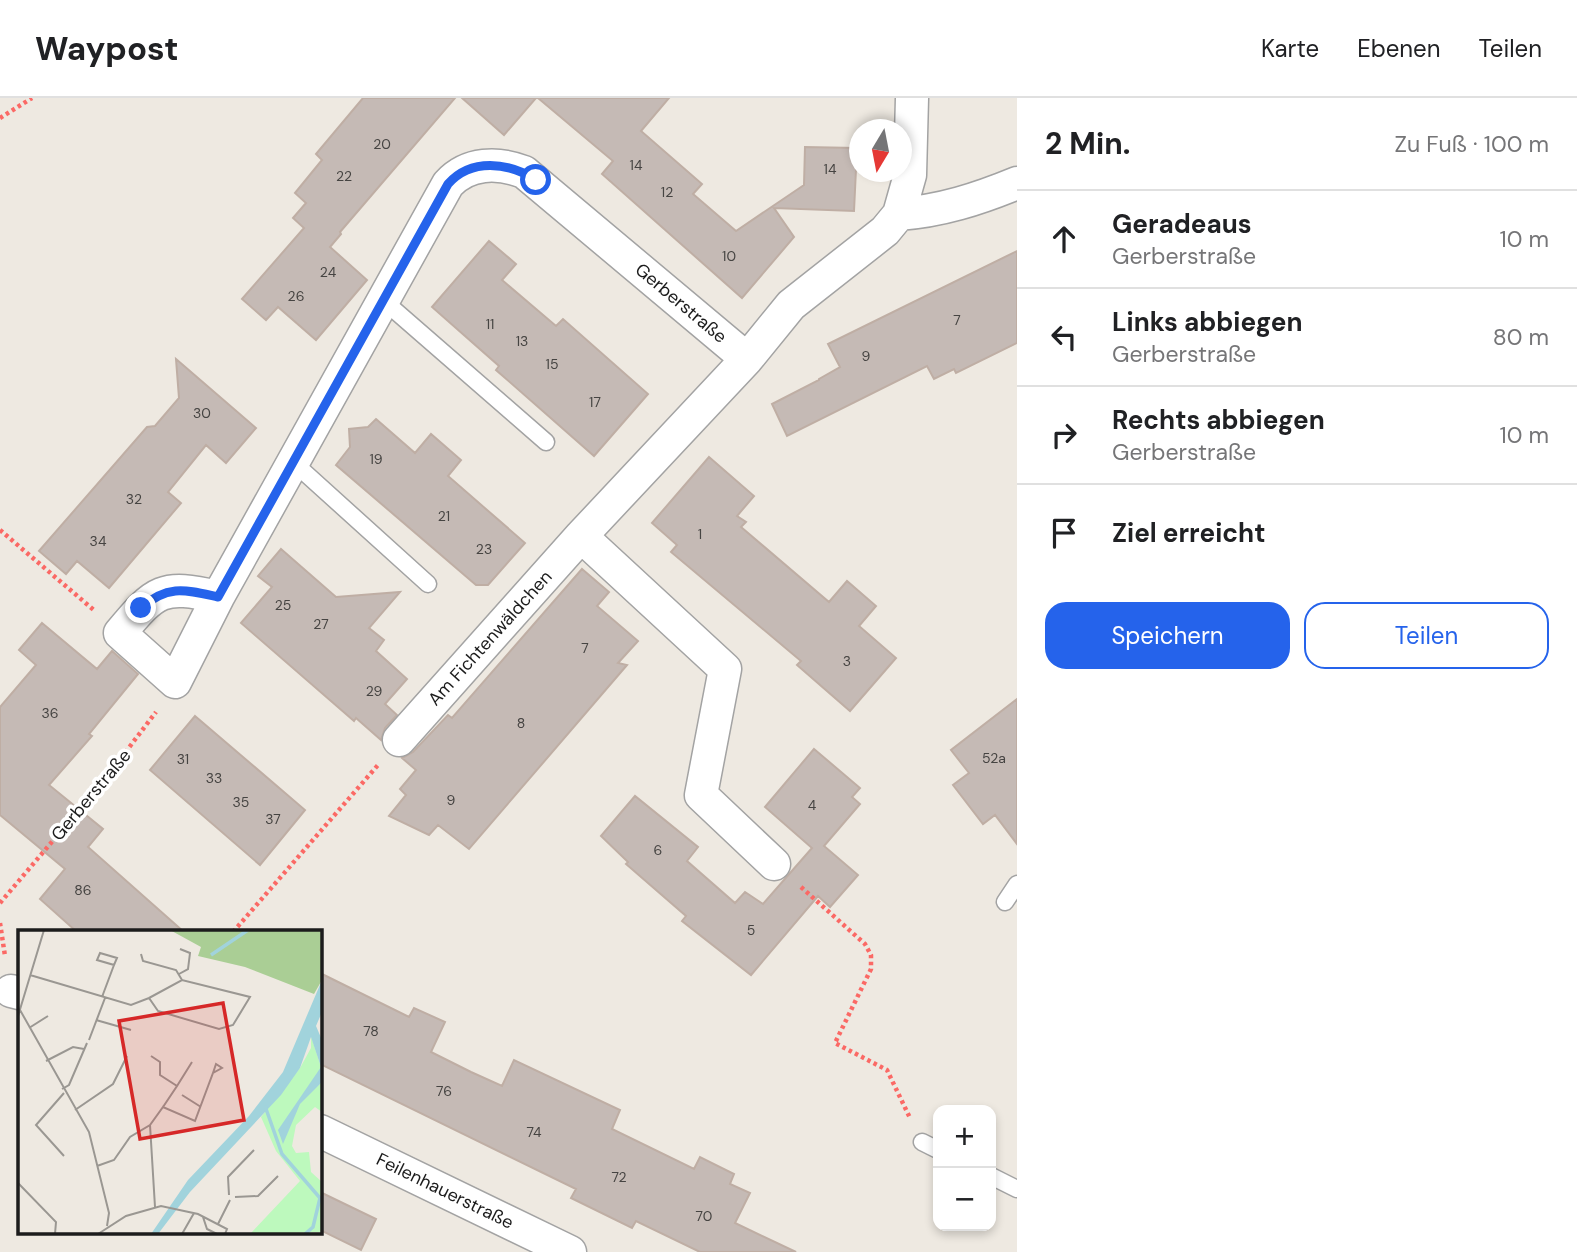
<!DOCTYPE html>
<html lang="de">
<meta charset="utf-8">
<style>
body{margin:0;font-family:"DM Sans",sans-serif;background:#f6f6f6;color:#202124}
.controls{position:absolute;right:21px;bottom:21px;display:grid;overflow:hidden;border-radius:14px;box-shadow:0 4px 10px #0003}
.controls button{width:63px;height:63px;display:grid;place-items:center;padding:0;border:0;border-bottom:2px solid #e0e0e0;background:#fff;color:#202124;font:35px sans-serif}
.compass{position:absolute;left:849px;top:21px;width:63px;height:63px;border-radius:50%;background:#fff;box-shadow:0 4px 10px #0003;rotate:190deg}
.stop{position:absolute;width:21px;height:21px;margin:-16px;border:5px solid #2563eb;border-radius:50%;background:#fff}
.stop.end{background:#2563eb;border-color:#fff;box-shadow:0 2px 7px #0008}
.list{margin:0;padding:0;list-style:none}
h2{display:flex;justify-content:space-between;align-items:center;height:91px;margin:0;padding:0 28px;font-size:30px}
h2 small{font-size:23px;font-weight:400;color:#757577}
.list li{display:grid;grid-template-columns:46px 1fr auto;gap:21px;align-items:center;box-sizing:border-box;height:98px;padding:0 28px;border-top:2px solid #e0e0e0}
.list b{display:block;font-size:26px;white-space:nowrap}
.list p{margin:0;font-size:23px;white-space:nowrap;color:#757577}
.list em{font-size:23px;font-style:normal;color:#757577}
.actions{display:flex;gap:14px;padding:21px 28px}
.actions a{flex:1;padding:16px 0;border:2px solid #2563eb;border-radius:21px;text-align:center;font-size:24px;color:#2563eb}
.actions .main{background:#2563eb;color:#fff}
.icon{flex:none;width:38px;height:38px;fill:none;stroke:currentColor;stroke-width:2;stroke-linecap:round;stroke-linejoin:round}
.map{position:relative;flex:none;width:1017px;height:1154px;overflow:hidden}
header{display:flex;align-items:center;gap:42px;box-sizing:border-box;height:98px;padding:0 35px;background:#fff;border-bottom:2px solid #e0e0e0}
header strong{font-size:33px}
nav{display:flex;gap:38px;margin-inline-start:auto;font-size:24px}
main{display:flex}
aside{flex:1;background:#fff}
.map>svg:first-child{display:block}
.building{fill:#c5bab5;stroke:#bfaea4;stroke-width:2}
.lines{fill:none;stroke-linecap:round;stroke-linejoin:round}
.service-casing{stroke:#a3a3a3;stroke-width:19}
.minor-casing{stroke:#a3a3a3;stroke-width:35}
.path{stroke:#fb6965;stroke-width:4.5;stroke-dasharray:3.5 3.5;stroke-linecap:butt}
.service{stroke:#fff;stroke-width:16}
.minor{stroke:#fff;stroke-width:32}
.route{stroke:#2563eb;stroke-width:9}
.labels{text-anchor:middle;stroke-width:7;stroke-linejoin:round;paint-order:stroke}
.number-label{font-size:14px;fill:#464442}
.street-label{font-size:18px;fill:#1c1c1c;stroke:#fff}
.inset-river{fill:none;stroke:#a1d3dc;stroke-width:3.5}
.inset-road{fill:none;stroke:#9a9792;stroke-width:2}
.view{fill:#d62828;fill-opacity:0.15;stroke:#d62828;stroke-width:3.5}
.inset-edge{fill:none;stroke:#1c1c1c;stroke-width:3.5}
</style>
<header>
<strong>Waypost</strong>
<nav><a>Karte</a><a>Ebenen</a><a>Teilen</a></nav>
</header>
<main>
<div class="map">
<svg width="1017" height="1154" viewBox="0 0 1017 1154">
<rect width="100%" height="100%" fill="#eee9e1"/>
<path class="building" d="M363,0H455L340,134L341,136L330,149L367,182L316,242L278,209L266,222L242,201L304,130L293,120L306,105L295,95L322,62L316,56Z
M462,0H536L504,37Z
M538,0H669L641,33L702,86L693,96L736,133L804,87L805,49L857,50L854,113L774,110L794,139L742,200L602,76L613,63Z
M489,143L516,166L502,182L556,228L563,221L648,296L594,358L496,272L499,268L432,209Z
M1017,153V245L956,275L954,271L934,281L927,268L787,338L772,306L819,282V281L840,269L828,246Z
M176,261L256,330L226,365L206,347L168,394L181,405L109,490L77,463L66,476L39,453L147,329L155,328L179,300Z
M376,321L415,355L431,336L461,362L448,378L525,445L488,487H476L336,367L350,349L349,331L368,329Z
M709,359L754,398L737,418L746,424L741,429L829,504L847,483L876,508L859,528L896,560L850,613L797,567L801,563L671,454L677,447L652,425Z
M281,451L336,499L400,494L369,530L384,542L376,553L407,581L385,606L397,617L385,630L381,642L356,620L354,623L241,525L272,489L258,478Z
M582,471L609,494L597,508L638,543L618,565L627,567L469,751L438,727L429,737L389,718L406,697L400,691L416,672L402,660L413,654L448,617L452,620Z
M42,525L97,571L112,553L138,576L89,636L92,638L49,687L103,731L88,749L184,834H77L40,801L65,771L0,717V609L36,567L19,552Z
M1017,601V746L995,717L983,726L953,687L969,675L951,652Z
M195,618L305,712L260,767L150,672Z
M814,651L860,690L852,699L860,706L824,748L858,777L830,809L818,798L751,877L682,823L686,818L626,766L628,764L601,738L635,698L698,749L687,763L735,805L745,794L763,806L812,750L765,709Z
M320,875L409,919L414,910L445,924L431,954L471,974L502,988L514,962L620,1012L612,1031L694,1071L700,1059L734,1076L730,1086L750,1095L735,1125L796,1154H700L636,1123L632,1130L571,1100L576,1091L320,966Z
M320,1094L376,1121L361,1152L320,1132Z"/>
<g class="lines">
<defs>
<path id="service" d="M384,203L546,344
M293,364L428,486
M1005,804L1017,786
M922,1044L938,1052
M991,1078L1017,1091"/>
<path id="minor" d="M899,116C941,113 978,101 1017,85
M747,261L581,438L725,571L701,697L774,766
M218,499L175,584L120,535C156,492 162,486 218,499L448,86C468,64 498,64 524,74L747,261L791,207L885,133L899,116L910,77L912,0
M399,642L581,438
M11,893L19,895
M320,1033L570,1154"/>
</defs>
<use href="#service" class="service-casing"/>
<use href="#minor" class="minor-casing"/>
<path class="path" d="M0,20L32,0
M0,432L95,513
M801,789L865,846L871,857V871L835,945L887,972L910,1020
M0,805L102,685L156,614
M0,825L5,858
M233,834L378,667"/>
<use href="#service" class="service"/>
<use href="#minor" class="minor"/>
</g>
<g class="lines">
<path class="route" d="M141,510C168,486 186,492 218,499L448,86C471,60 508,64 536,82"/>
</g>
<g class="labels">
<g class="number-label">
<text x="382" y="51">20</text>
<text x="636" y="72">14</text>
<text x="830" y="76">14</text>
<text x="344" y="83">22</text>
<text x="667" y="99">12</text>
<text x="729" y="163">10</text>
<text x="328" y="179">24</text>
<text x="296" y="203">26</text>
<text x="957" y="227">7</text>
<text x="490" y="231">11</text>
<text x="522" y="248">13</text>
<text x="866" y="263">9</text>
<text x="552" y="271">15</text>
<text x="595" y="309">17</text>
<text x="202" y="320">30</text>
<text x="376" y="366">19</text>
<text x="134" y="406">32</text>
<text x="444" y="423">21</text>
<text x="700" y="441">1</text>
<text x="98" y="448">34</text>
<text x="484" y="456">23</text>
<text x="283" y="512">25</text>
<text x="321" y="531">27</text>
<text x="585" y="555">7</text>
<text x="847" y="568">3</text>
<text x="374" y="598">29</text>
<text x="50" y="620">36</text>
<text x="521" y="630">8</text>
<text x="994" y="665">52a</text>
<text x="183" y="666">31</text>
<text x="214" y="685">33</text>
<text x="451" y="707">9</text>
<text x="241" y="709">35</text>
<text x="812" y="712">4</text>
<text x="273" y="726">37</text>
<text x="658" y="757">6</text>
<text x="83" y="797">86</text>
<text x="751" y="837">5</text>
<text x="371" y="938">78</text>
<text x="444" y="998">76</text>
<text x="534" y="1039">74</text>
<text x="619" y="1084">72</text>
<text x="704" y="1123">70</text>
</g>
<g class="street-label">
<text transform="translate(681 205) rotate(40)" y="6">Gerberstraße</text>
<text transform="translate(490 540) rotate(-48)" y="6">Am Fichtenwäldchen</text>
<text transform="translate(91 697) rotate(-50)" y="6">Gerberstraße</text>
<text transform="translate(445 1093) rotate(26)" y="6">Feilenhauerstraße</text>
</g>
</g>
<g transform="translate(18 832)">
<rect width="304" height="304" fill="#eee9e1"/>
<path d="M152,0H304V50L296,64L227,37L180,26L183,17Z" fill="#aace95"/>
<path d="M293,106L303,137L295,160L304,152V182L297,177L278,195L274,216L278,223L291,222L293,242L304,252V302L232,304L282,251L258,221L243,187L282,138L293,118Z" fill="#bdf9bd"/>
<path d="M304,50V82L298,96L304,110V152L282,174L265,214L260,200L303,137L293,107L282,138L263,165L172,262L140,304H133L170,250L231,186L265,142Z" fill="#a1d3dc"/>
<path class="inset-river" d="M193,25L230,0M247,176L264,224L302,268L295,297L287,304"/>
<path class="inset-road" d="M123,24L125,31L158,40L164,50M161,44L170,39L172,23L162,19M12,45L113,75L131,68L140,81L201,99L215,95L232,67L164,50L131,68M84,67L96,35L79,30L82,23L99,28L96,35M2,80L71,202L91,283L89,296M0,86L26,0M78,90L113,100M11,98L30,86M71,110L87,68M133,126L142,132V145L159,156L145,177M28,131L55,117L66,119M159,156L174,132M44,159L51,155L69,113M46,163L18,195L46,226M164,165L183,177M57,180L95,154L109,126M132,195L137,277M79,236L96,230L112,207L132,195L145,177L177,191L195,143L204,138L198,134L195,143M0,253L38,292L37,304M211,265L210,247L236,220M217,267L240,266L260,246M185,287L189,299L199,304M200,294L212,270M80,304L108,286L143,276L180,284L209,299L207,304M164,304L176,283"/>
<path class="view" d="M205,73L226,190L122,209L101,91Z"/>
<rect width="304" height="304" class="inset-edge"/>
</g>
</svg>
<div class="controls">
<button>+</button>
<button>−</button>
</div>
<svg class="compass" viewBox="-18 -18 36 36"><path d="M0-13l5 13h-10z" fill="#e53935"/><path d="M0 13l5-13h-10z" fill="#757577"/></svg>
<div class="stop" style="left:536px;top:82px"></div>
<div class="stop end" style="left:141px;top:510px"></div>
</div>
<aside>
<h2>2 Min.<small>Zu Fuß · 100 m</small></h2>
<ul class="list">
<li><svg class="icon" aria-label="ahead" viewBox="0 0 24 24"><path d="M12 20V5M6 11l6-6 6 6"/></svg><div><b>Geradeaus</b><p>Gerberstraße</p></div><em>10 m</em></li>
<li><svg class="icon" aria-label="left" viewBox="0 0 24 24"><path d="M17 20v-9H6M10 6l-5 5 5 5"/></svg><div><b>Links abbiegen</b><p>Gerberstraße</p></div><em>80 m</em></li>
<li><svg class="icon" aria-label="right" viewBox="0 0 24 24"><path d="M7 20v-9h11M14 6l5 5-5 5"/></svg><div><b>Rechts abbiegen</b><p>Gerberstraße</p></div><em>10 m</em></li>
<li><svg class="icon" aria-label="arrive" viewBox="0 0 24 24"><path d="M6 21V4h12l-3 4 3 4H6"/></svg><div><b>Ziel erreicht</b></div></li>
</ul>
<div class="actions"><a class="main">Speichern</a><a>Teilen</a></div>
</aside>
</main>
